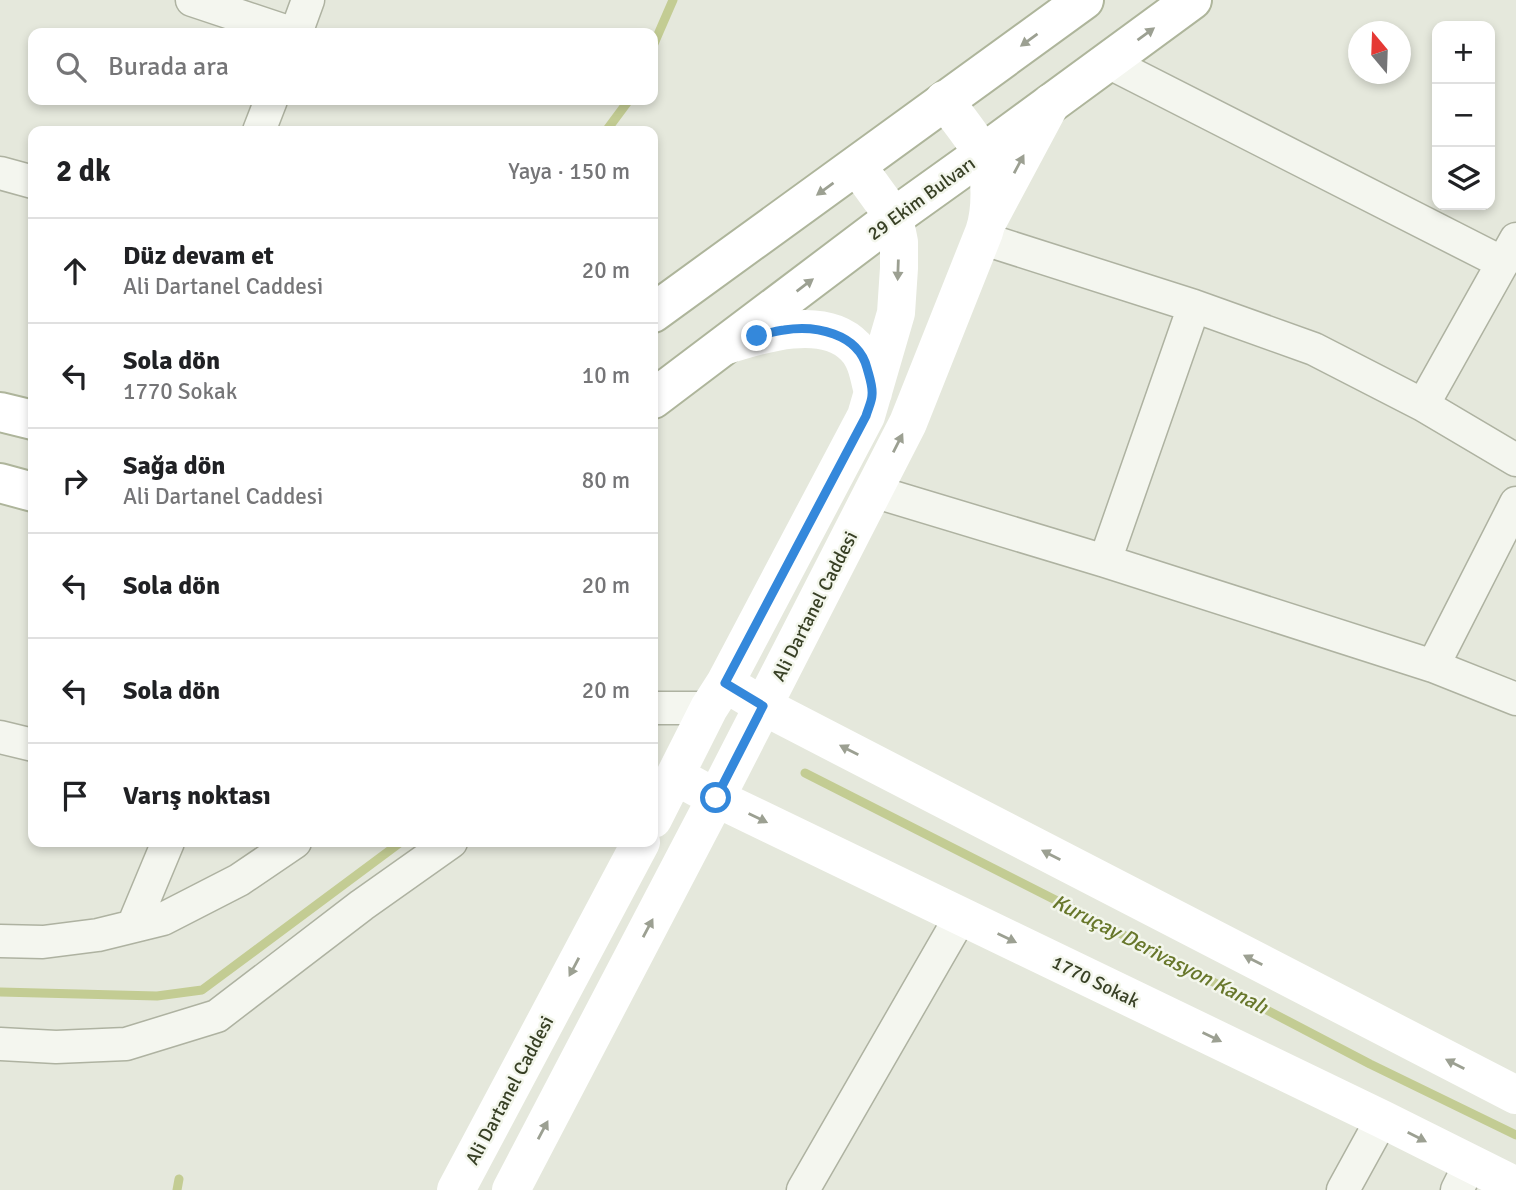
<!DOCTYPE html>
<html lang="tr">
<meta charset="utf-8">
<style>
body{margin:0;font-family:Signika,sans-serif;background:#f2f2f2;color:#202124}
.controls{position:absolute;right:21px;top:21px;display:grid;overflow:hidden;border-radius:14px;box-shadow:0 4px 10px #0003}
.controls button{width:63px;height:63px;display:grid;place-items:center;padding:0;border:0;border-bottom:2px solid #e0e0e0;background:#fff;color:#202124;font:35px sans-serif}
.compass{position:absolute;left:1348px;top:21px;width:63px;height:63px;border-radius:50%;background:#fff;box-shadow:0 4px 10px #0003;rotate:341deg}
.stop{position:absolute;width:21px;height:21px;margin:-16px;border:5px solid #3488db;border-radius:50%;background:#fff}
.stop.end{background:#3488db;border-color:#fff;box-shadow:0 2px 7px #0008}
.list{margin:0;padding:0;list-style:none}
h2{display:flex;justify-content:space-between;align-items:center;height:91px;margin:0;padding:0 28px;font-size:30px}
h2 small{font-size:23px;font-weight:400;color:#757577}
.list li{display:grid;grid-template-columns:46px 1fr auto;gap:21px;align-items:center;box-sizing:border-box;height:105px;padding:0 28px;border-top:2px solid #e0e0e0}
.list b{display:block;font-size:26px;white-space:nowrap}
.list p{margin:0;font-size:23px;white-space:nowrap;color:#757577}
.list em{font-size:23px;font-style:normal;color:#757577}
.icon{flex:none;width:38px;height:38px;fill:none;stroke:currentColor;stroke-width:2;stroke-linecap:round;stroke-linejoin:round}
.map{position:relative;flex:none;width:1516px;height:1190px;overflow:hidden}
.search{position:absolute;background:#fff;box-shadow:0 4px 10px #0003;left:28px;top:28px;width:630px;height:77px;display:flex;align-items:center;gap:18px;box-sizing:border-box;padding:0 24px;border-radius:14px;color:#757577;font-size:26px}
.panel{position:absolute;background:#fff;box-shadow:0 4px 10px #0003;left:28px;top:126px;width:630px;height:721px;border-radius:14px}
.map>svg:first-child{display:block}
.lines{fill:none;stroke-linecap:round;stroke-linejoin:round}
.stream{stroke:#c3cc93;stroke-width:9}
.street-casing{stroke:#aeb2a1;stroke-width:35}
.primary-casing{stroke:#aeb59b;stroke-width:42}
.street{stroke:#f4f6ef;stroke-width:32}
.secondary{stroke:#fff;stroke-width:38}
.primary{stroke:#fff;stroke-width:38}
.oneway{fill:#9ca092}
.route{stroke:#3488db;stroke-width:9}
.labels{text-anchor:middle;stroke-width:5;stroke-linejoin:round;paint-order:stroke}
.street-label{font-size:19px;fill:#384025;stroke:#f3f6ec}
.water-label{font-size:21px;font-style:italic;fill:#68772b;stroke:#f3f6ec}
</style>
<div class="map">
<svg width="1516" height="1190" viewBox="0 0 1516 1190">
<rect width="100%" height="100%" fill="#e5e8dc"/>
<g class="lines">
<path class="stream" d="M653,46L673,0
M606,131L629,100
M805,773L1085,915L1370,1064L1516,1135
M0,992L157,996L202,990L401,842
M177,1190L179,1179"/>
<defs>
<path id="street" d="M192,0L291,33
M296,33L308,0
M1108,62L1503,263
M259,131L271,100
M0,173L33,182
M981,238L1194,306L1314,349L1423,405L1516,460
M1423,405L1516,239
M873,491L1105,561L1433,666L1516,699
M1105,561L1194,306
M1433,666L1516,503
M653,708H709
M0,737L33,745
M133,926L168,842
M0,941L43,942L98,935L163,919L239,880L295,842
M0,1044L56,1047L126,1044L217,1016L362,905L451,842
M803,1190L961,916
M1343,1190L1382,1119
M1457,1190L1470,1164"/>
<path id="primary" d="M653,313L1084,0
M653,399L894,217L982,154L1192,0
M0,412L33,420
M0,483L33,492"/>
</defs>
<use href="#street" class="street-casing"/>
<use href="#primary" class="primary-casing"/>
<use href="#street" class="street"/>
<path class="secondary" d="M989,219L1051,103
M724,346C761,334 824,314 855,347C867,359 869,377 873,393
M725,683L763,706L1516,1095
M676,776L716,798L1382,1119L1516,1186
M653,819L709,708L725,683L866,416L896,313L899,268V242L894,217L857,166
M456,1190L641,842
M511,1190L716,798L908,423L984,232C991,212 992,175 983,155C975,139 956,116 944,100"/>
<use href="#primary" class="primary"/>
</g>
<defs><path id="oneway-solid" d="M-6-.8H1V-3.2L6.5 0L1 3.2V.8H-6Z" transform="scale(1.75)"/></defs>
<g class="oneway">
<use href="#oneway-solid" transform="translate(1146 34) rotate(-36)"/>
<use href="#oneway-solid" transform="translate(1029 40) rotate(144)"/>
<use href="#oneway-solid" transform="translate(1019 164) rotate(-62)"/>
<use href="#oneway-solid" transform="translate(825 189) rotate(144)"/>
<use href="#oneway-solid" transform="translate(898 270) rotate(92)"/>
<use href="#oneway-solid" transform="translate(805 285) rotate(-37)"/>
<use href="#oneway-solid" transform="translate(898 443) rotate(-63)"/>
<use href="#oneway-solid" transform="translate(849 750) rotate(-153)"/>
<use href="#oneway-solid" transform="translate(758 818) rotate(26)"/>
<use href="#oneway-solid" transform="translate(1051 855) rotate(-153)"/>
<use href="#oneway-solid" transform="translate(648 928) rotate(-62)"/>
<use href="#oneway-solid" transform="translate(1007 938) rotate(26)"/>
<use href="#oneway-solid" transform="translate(1253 960) rotate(-153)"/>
<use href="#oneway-solid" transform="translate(574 967) rotate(118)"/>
<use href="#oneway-solid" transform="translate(1212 1037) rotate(26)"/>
<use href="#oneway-solid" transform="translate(1455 1064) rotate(-153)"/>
<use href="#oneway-solid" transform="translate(543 1130) rotate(-62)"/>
<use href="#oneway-solid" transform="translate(1417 1137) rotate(27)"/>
</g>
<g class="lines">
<path class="route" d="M716,798L763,706L725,683L866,416C868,409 872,401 872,395C873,386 869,376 867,368C858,333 815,325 784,330C775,331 766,334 757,336"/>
</g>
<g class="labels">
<g class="street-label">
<text transform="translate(921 198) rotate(-36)" y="7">29 Ekim Bulvarı</text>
<text transform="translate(814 606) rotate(-63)" y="7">Ali Dartanel Caddesi</text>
<text transform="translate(1096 981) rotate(26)" y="7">1770 Sokak</text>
<text transform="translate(509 1090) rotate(-62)" y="7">Ali Dartanel Caddesi</text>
</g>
<g class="water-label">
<text transform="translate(1160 954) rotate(27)" y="7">Kuruçay Derivasyon Kanalı</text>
</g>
</g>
</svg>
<div class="controls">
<button>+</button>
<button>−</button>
<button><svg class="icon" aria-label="layers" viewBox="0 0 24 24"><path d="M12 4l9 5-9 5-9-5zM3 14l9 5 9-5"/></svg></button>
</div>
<svg class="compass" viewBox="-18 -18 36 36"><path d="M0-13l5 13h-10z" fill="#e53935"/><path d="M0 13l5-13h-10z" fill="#757577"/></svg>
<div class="stop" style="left:716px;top:798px"></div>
<div class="stop end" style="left:757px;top:336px"></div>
<div class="search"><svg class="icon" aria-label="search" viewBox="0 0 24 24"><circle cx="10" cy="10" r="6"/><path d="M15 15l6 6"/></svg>Burada ara</div>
<section class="panel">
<h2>2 dk<small>Yaya · 150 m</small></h2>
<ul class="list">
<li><svg class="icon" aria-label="ahead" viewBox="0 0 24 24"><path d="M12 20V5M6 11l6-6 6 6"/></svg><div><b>Düz devam et</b><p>Ali Dartanel Caddesi</p></div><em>20 m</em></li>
<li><svg class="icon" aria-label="left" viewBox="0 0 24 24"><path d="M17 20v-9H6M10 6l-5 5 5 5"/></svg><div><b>Sola dön</b><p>1770 Sokak</p></div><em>10 m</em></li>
<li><svg class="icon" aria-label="right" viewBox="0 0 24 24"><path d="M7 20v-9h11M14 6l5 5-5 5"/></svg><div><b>Sağa dön</b><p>Ali Dartanel Caddesi</p></div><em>80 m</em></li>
<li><svg class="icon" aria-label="left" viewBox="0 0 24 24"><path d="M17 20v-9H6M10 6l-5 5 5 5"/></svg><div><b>Sola dön</b></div><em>20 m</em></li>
<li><svg class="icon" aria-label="left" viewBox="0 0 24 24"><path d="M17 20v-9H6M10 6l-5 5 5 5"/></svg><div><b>Sola dön</b></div><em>20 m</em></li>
<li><svg class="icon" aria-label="arrive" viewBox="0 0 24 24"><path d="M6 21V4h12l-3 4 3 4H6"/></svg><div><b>Varış noktası</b></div></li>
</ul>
</section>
</div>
